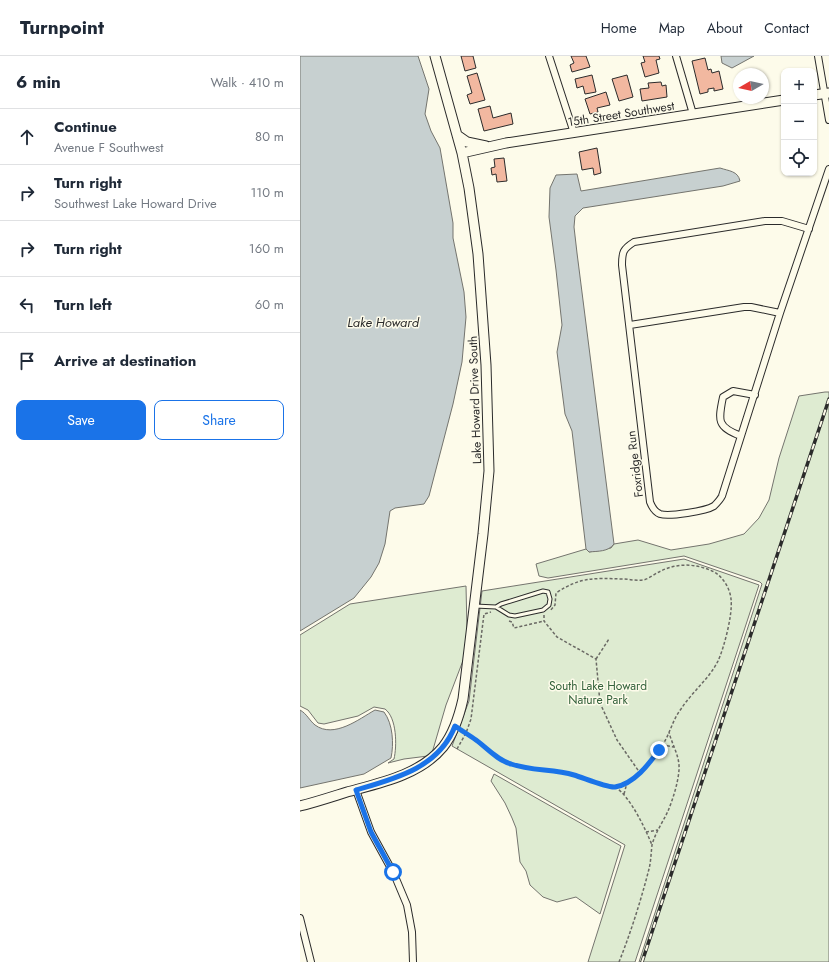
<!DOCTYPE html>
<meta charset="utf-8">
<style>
body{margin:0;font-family:Jost,sans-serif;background:#f6f6f7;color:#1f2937}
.controls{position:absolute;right:12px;top:12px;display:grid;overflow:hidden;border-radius:8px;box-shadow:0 1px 3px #0004}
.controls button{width:36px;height:36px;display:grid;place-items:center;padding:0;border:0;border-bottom:1px solid #e0e1e3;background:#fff;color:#1f2937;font:20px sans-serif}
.compass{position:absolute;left:433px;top:12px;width:36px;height:36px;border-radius:50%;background:#fff;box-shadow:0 1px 3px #0004;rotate:261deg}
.stop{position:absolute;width:12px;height:12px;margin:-9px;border:3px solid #1a73e8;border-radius:50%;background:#fff}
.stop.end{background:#1a73e8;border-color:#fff;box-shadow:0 1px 4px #0008}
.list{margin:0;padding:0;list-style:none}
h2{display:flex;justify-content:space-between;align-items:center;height:52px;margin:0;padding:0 16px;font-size:17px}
h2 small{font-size:13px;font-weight:400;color:#747a83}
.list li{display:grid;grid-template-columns:26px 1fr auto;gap:12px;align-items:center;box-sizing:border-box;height:56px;padding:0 16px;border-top:1px solid #e0e1e3}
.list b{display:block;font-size:15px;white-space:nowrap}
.list p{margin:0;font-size:13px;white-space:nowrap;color:#747a83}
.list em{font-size:13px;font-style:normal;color:#747a83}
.actions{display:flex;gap:8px;padding:12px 16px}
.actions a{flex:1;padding:9px 0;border:1px solid #1a73e8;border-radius:8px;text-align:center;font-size:14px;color:#1a73e8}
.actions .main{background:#1a73e8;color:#fff}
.icon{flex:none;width:22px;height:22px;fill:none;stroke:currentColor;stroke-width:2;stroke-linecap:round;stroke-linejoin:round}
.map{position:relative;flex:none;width:529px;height:906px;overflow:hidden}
header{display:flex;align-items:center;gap:24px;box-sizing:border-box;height:56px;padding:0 20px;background:#fff;border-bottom:1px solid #e0e1e3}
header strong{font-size:19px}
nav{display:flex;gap:22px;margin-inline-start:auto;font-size:14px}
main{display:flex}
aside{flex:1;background:#fff}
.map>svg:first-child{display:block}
.green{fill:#deebd1;stroke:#74746e}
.water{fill:#c7d0d0;stroke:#74746e}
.building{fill:#f2b8a0;stroke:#2b2b2b}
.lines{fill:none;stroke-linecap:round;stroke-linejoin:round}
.lane-casing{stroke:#2b2b2b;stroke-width:5}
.street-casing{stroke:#2b2b2b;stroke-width:8}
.secondary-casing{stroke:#2b2b2b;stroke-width:11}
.path{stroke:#6a6964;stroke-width:1.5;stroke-dasharray:3 2;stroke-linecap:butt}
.lane{stroke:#fdfbea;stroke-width:3}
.street{stroke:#fdfbea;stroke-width:6}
.secondary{stroke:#fdfbea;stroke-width:9}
.rail-casing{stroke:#2b2b2b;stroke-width:3.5}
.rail{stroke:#fdfbea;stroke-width:2;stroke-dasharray:6;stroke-linecap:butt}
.route{stroke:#1a73e8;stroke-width:5}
.labels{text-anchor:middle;stroke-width:3;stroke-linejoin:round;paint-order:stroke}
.street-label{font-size:12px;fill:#2b2b2b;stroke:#fdfbea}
.park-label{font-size:12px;fill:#34623c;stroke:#fdfbea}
.water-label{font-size:13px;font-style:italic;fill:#2b2b2b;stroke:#fdfbea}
</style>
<header>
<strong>Turnpoint</strong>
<nav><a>Home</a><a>Map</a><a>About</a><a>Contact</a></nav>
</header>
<main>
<aside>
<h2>6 min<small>Walk · 410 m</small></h2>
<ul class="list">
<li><svg class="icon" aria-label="ahead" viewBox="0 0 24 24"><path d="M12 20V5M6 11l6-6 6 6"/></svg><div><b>Continue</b><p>Avenue F Southwest</p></div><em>80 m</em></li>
<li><svg class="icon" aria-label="right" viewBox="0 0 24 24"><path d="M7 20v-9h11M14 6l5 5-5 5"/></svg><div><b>Turn right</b><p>Southwest Lake Howard Drive</p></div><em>110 m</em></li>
<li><svg class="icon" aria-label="right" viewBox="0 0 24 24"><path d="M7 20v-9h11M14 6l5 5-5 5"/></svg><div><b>Turn right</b></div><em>160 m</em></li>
<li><svg class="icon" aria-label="left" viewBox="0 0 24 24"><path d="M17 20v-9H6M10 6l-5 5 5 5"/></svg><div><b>Turn left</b></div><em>60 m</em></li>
<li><svg class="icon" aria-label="arrive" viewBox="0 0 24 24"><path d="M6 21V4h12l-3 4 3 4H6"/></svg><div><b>Arrive at destination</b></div></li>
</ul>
<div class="actions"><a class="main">Save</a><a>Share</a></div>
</aside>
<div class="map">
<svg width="529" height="906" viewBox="0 0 529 906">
<rect width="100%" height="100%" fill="#fdfbea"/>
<path class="green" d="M525,336H529V906H339L462,528L460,526L384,500L248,522L239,520L236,508L286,493L289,496L311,492L314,488L338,484L371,494L409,488L444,478L459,462L469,444L479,402L499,340Z
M384,503L459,529L335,906H288L325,789L152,690L169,645L182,535Z
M166,530L167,574L164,602L146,649L132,697L128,700L104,703L88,707L94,703C97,690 97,662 85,653L74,651L58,660L24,668L18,667L8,654L0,650V579L50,548Z
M194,718L321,790L300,858L276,841L257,846L243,841L230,829L226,815L220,806L216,772L212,762L205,747L191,725Z"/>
<path class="water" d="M0,0H118L129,33L125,58L131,75L140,92L153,167V182L164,236L166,261L162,306L153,348L129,440L124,448L95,452L90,455L85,488L79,507L71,521L54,542L0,575Z
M421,0H454L432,12L422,7Z
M420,112C429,115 438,115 440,125L423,130L283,152L275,160L274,171L277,197L314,488C308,496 298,495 289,496L286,493L272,375L265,358L257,296L262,269L256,214L249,161L250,132L256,119L277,118L281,135Z
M0,654C7,658 9,664 15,669C34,683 59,663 75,654L84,656C93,668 94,688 91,702L64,718L0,732Z"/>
<path class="building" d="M161,0H173L176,12L165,15Z
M271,0H286L290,11L272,16L270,9L274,7Z
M343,0H359L360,3L356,4L359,17L345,21L341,7L345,6Z
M405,2L408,14L411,13L412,17L419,15L423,33L414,35V32L408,33V36L400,38L392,5Z
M177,17L185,44L170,48L167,39L172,37L167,20Z
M292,19L296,36L285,38L283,30L277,32L275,23Z
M327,19L333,41L319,45L312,23Z
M361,26L362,30L366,29L367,41L342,45L340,33L349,32L348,27Z
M306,36L310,49L297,52L298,56L290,58L285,43Z
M190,50L193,62L211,57L213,68L184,75L178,53Z
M297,92L301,117L294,119L293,112L282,114L279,96Z
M204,102L207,125L197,126L196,118L192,119L191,112L195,111L194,103Z"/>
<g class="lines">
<defs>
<path id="lane" d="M175,550L196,551L209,559L215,560L243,554L249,549L250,543L248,536L243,535L201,548L196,551"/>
<path id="street" d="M249,0L274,77
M376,0L393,58
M518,0L529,64
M509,173L482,165H465L334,186C323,193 322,196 322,209L350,446C352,451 355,456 360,458C369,461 406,455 414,450C417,447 420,444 422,440L480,257L529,113
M330,269L444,251H451L480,257
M441,380C417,371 418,365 423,341L433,335L455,339
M56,734L71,776L94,818L107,849L112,876L113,906
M0,862L11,906"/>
<path id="secondary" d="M514,39L529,37
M157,79L167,86L186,90
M162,97L206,87L484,44
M0,750C16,746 31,741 47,736C80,727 120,719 143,691C154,677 159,661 163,643L183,478L189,415L186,309L178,198L169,132L162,97L135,0"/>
</defs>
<use href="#lane" class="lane-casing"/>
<use href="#street" class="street-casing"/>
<use href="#secondary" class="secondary-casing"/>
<path class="path" d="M244,559V565L257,581L296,603L300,647L317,684L340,717
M209,565L212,566L214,572L244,565
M296,603L309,583
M162,675C177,685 192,700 209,707C229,716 253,713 274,719C284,722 305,731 315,731C334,730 358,698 366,683C371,673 374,662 381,653C392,636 409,623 418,605C424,592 433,558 431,543C430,532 422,519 412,515C395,507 375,507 359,516C354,518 349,523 343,524C336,525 329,523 322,523C294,522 280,521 256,537L255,549L250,555
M362,689L374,691
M157,693L166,677L171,663L184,558L191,556
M315,731C330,740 345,772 352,789
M324,738L327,727
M346,776L358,774
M319,906C331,876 341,844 349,813C351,805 351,797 352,789C355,777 363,766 368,755C373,743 378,727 379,714C380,700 372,689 369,676"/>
<use href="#lane" class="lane"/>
<use href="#street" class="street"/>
<use href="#secondary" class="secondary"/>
<defs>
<path id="rail" d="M342,906L529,343"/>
</defs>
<use href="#rail" class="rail-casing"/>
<use href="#rail" class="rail"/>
</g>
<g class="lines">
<path class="route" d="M93,816L71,776L56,734C94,723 139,712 155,670C162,675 169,679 176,684C187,692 197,704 211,708C231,715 253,713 274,719C284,722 307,732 315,731C334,728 349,708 359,694"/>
</g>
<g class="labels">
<g class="street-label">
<text transform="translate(321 58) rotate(-9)" y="4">15th Street Southwest</text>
<text transform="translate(175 344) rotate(-92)" y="4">Lake Howard Drive South</text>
<text transform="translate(335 408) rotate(-97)" y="4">Foxridge Run</text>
</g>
<g class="park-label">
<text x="298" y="634">South Lake Howard<tspan x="298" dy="14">Nature Park</tspan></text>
</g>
<g class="water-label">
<text x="83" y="271">Lake Howard</text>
</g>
</g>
</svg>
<div class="controls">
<button>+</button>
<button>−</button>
<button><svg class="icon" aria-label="locate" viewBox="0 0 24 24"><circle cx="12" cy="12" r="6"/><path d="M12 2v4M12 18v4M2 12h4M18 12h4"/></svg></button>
</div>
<svg class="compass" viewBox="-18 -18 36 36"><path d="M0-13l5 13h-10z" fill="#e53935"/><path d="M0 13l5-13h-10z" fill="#747a83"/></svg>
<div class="stop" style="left:93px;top:816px"></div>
<div class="stop end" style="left:359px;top:694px"></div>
</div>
</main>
